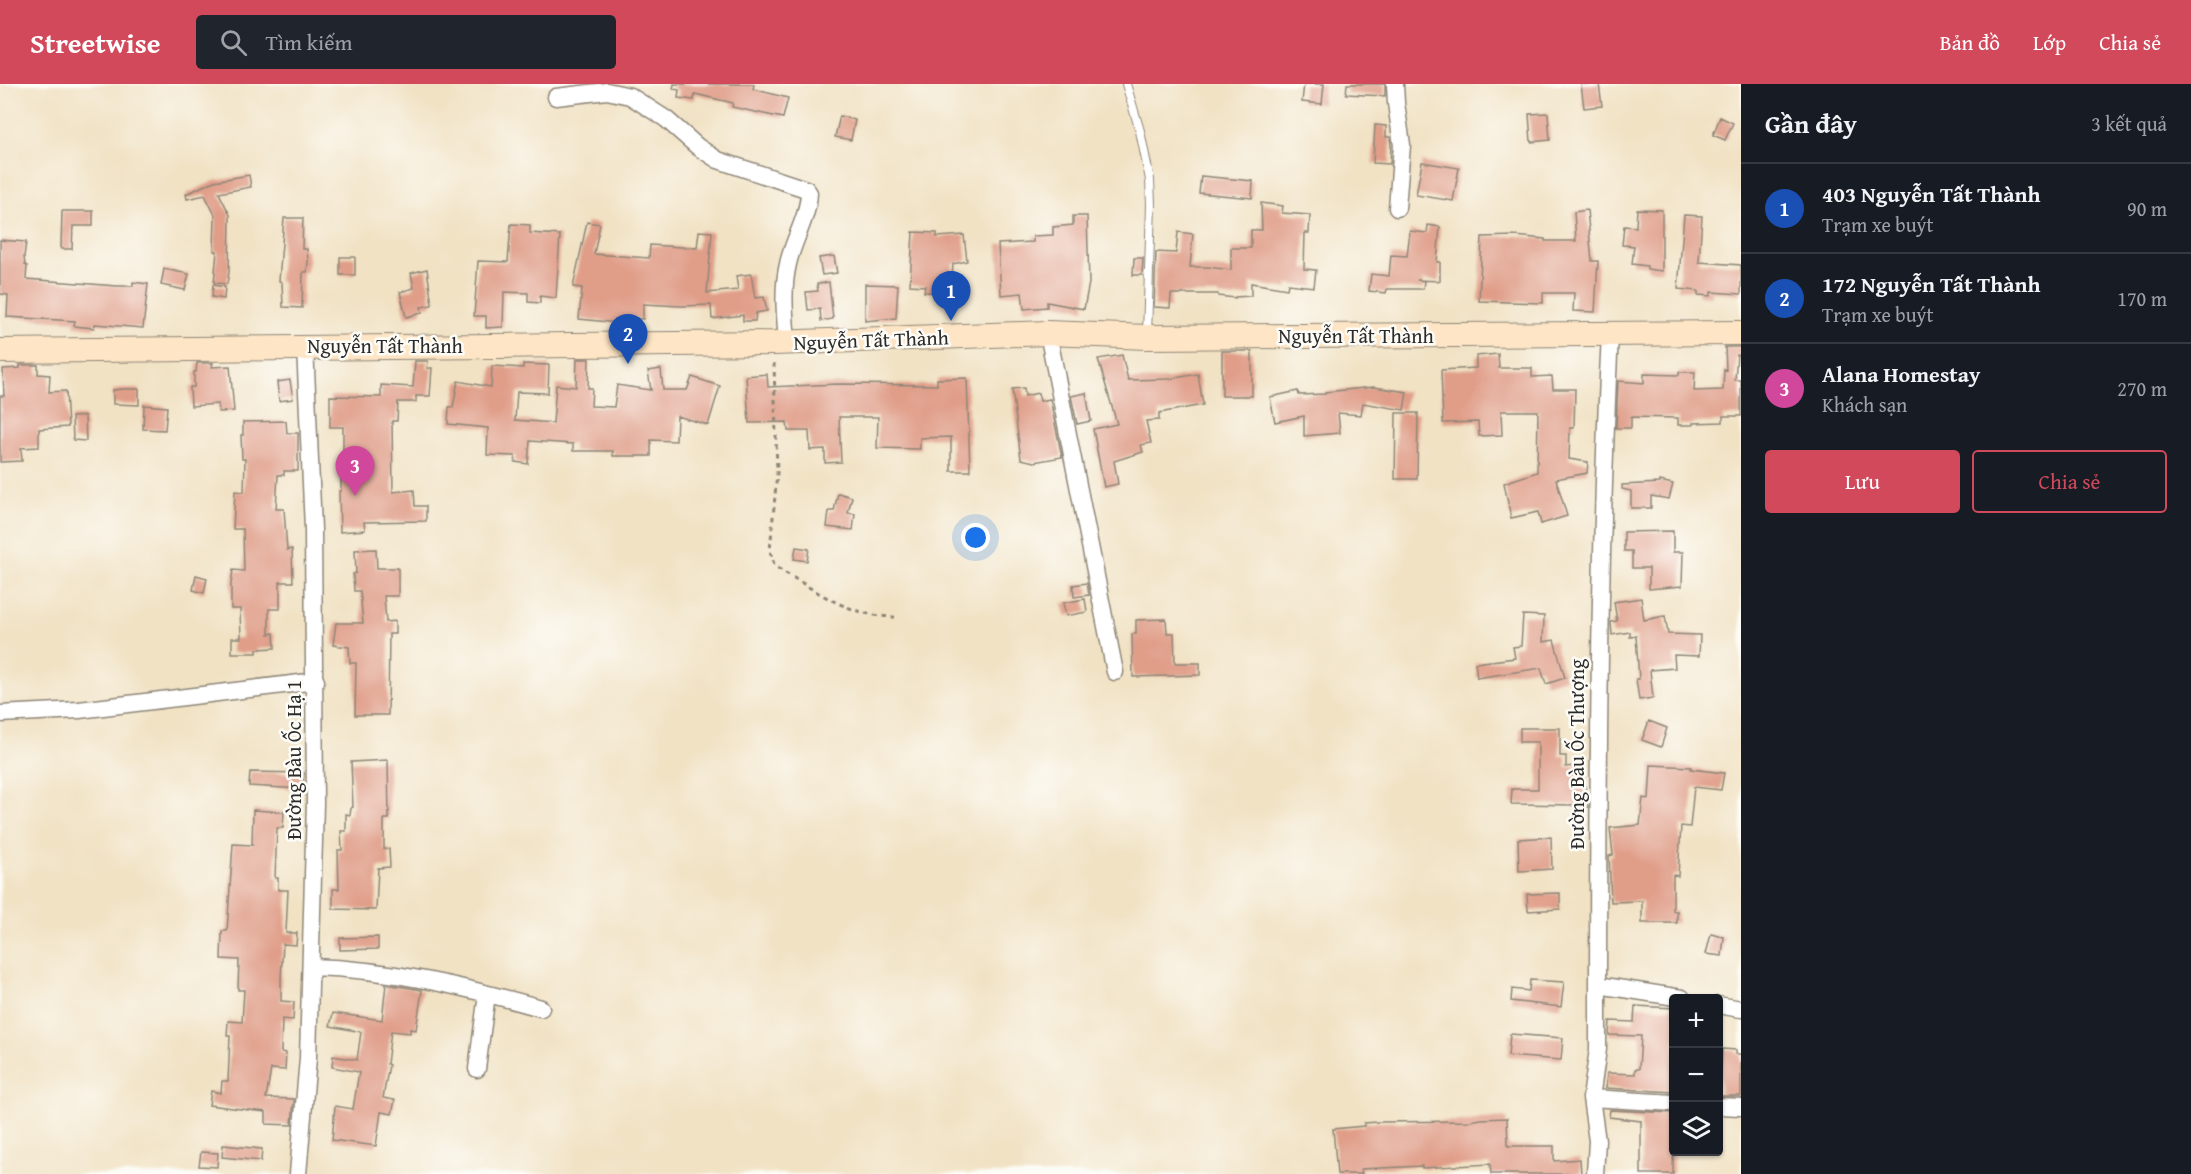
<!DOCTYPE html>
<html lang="vi">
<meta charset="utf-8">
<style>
body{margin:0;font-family:"Gentium Book Plus",serif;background:#20242c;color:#f1f3f6}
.controls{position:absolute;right:18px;bottom:18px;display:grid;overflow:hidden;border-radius:6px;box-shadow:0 2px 4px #0004}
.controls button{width:54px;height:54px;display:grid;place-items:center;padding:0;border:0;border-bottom:2px solid #363941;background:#171b24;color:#f1f3f6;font:30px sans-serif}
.you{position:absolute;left:976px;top:454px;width:21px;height:21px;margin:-15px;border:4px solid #fff;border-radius:50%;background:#1a73e8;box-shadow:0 0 0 9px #1a73e833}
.badge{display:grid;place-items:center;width:39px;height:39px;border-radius:50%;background:#d1495b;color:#fff;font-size:20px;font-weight:700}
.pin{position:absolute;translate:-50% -50px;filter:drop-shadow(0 2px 3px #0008)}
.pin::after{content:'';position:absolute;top:32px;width:21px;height:18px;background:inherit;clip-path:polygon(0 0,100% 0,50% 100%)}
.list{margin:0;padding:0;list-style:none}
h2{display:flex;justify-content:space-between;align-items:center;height:78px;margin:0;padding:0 24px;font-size:26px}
h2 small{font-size:20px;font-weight:400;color:#9ea1a6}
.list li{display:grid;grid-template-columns:39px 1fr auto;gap:18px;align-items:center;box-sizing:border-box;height:90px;padding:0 24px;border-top:2px solid #363941}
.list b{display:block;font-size:22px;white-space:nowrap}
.list p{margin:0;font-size:20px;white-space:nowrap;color:#9ea1a6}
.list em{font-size:20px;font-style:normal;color:#9ea1a6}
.actions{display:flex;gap:12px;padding:18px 24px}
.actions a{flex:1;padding:14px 0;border:2px solid #d1495b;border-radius:6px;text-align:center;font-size:21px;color:#d1495b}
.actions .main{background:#d1495b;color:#fff}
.icon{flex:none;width:33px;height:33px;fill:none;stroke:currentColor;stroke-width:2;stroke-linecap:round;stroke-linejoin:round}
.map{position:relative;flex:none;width:1741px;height:1090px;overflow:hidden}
header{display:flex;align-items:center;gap:36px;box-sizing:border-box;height:84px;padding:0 30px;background:#d1495b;color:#fff}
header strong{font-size:28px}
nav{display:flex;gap:33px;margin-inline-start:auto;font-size:21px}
.search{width:420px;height:54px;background:#20242c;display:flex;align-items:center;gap:15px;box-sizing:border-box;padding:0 21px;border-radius:6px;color:#9ea1a6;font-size:22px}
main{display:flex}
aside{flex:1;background:#171b24}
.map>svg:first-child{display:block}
.building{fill:#e09e89}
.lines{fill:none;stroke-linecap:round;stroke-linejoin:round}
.service-casing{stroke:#8e8678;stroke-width:10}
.minor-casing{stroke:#8e8678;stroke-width:19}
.secondary-casing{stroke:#8e8678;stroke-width:26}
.path{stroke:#8e8678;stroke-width:3;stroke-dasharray:4.5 4.5;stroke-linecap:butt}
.service{stroke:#fff;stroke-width:8}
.minor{stroke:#fff;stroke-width:16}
.secondary{stroke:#fee5c5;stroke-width:24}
.labels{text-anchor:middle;stroke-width:5;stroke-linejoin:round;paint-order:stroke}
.street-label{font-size:20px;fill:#2b2b2b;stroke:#fdfcf7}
</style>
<header>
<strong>Streetwise</strong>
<div class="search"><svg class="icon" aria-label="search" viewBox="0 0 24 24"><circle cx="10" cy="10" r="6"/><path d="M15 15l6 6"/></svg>Tìm kiếm</div>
<nav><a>Bản đồ</a><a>Lớp</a><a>Chia sẻ</a></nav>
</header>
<main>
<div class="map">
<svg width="1741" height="1090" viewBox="0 0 1741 1090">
<rect width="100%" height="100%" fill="#fdfcf7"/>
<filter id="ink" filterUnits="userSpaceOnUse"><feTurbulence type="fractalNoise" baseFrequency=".0167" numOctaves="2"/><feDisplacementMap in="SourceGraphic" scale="12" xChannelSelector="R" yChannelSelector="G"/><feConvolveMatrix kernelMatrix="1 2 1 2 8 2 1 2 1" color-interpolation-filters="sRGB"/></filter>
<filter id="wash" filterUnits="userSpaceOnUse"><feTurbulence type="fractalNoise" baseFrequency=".008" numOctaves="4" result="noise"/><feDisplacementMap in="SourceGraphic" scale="24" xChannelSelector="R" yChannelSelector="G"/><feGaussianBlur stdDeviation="1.35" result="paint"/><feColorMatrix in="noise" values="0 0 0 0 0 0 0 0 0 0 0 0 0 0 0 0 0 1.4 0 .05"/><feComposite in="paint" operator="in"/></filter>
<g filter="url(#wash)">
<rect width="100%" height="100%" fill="#f1e2c4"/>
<g id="blocks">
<path class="building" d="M674,0H754L753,5L788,14L783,34L732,23L733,19L695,10L694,16L678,14L679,6L673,5Z
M1304,0H1324L1322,20L1302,18Z
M1347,0H1385V12L1346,10Z
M1581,0H1599L1602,22L1584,24Z
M1548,29L1550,56L1531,58L1529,30Z
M840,32L855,36L851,56L835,53Z
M1720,33L1733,39L1725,56L1713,51Z
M1375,41L1386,42V53H1390L1391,61L1390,80L1373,79Z
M1422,78L1459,84L1453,117L1416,111Z
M249,91L251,103L219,109L230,131L229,188L227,200L214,199L217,167H214L215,131L205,111L187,115L186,110L214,97Z
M1201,92L1253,97L1252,114L1199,109Z
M1261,119L1283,122L1282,129L1310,131L1309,149H1305L1304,185L1316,186L1314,203L1288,200L1287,205L1251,199V212L1235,213V214L1218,212V210H1171L1170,224L1154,223L1156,168L1176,169L1178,148L1193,150L1190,183H1208L1231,186V164H1251V146H1262Z
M1637,125L1662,126V187L1647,185V182L1632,180L1634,162L1622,161L1624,142L1636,143Z
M1587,126L1592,177H1598L1595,228L1573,227L1574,209H1543V219L1479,217L1482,153L1515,152L1545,155V157H1576L1574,128Z
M62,127H93V142H73L72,165H61Z
M1684,131L1702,132L1699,178L1741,181V210L1711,208V212L1698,211V207L1678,205Z
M1073,132H1087L1089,199L1084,225L1047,218V223L1024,225L1022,209L1001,211L998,160L1033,158V152L1053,151V143L1073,141Z
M284,134H303L302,165H307L308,177L307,188H303L302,224L283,223L282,198L279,197Z
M587,138L600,140L594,170L649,174L650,161L697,164L699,147L712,148L707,209L738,206L736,192L751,190L755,214L764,213L767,227L756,229L755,237H743V231L712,235L711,221L681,222L643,220V235L629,234L628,240L579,235L582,204L573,203Z
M511,140L530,141V149L560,151L556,214L540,212V219L528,218V209L504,208L503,243L486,244V232H474L478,177L508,178Z
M1428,141L1440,143L1437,178H1440V197L1417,196L1424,197L1423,205H1387L1386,209L1369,207L1371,190L1389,192L1391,171L1407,172L1410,147L1427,149Z
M913,148L937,149V153L964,151L967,177L953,180L951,209L924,208L925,202L910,201Z
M0,156L26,158L24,173L25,181L27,182L26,195L117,202H133V198L148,200L143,244L95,240L94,244L74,242L75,237L7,233L8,211L0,210Z
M834,172L837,189L822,191L819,174Z
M340,173H355V191H340Z
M1134,174H1143L1142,191H1133Z
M164,185L189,190L185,206L161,201Z
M427,185L432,221L421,223L422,229L406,233L400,208L414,204L411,189Z
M829,198L833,235L821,237L820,225L808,226L806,208L818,207L817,200Z
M865,200L898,201L896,234L865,237Z
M213,201L225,203L224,215L212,213Z
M1725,263H1741V271H1737L1735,296H1741V332H1723V338L1693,339V341H1678V334L1631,333V344H1616L1618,297L1644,299V290L1679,291V288H1695L1694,307L1723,306L1724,285L1726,286Z
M1222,267H1252V312H1222Z
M1498,270L1499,284H1532V293L1552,292L1553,305H1575L1574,344H1570L1569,375L1588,378L1587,389L1556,395L1567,432L1541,440L1538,428L1511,434L1504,399L1537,388L1538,327H1501L1502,351L1479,352L1478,338L1443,339L1441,286L1476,284V272Z
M1122,271L1128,296L1169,295L1198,290L1203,321L1159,329V336L1146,337L1151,359L1141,361L1143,368L1114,377L1118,400L1104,403L1093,345L1117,340L1098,275Z
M577,275H589L588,304H592L591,322L614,323L617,301L651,306L648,287L661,285L663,306H687L692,293L720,302L708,341L677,332L676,357L651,356V372H613V367H573V360L530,357L528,380L515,378V372L487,371L488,344L448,340L449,323H453L458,297L491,303L492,282L523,284V280L549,281L548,309L517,308L515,336L553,339L556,301L576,303Z
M415,277H428L427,284H432L430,312H416V318H398L397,337H392L393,408L414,406L415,422H426V437L364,438L365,446L340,448L339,407H341V379H343V343H330V312L381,313V301L413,303Z
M197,279H213L212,283L230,282L234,327L219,328L218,320L191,322L190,303H194V288H196Z
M20,281H38V290L50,291L49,308L66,307L68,343L39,345V363L21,364L22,377L0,378V312H4L3,285L20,284Z
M767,290L768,303L838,300L937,301V295L967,294L970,387H951V353L920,354V365L877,364L878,333H839L841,378L825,379V365L810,366L809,347H788L787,338L749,339L746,292Z
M290,296L293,315L279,317L277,298Z
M1374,303L1407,308L1404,326L1363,319L1361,331L1338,329L1340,349L1304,352V332L1275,338L1270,313L1298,307L1299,311L1325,310V308Z
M1024,304L1025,312L1038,309L1040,317L1050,315L1062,373L1034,378L1021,375L1012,305Z
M124,305H139V321L113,320V306Z
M1086,309L1091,337L1077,340L1071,312Z
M144,321L167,323L165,346L143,345Z
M1396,329H1418L1417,395H1395Z
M85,332L86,357L73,356L72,333Z
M286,337L287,349H298V387H284V391H278L276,425H284L287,466L292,465L293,498H280V525H269V550L274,549L275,564L257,565V569H232V554H241L240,525H231V500L233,486L244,487L243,445H233L235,407L244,408L245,375H242L241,351H243V338Z
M1660,397L1673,400L1669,415L1651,412V424H1631V407L1622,405V401L1660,399Z
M838,409L852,413L848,429L855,430L853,446L827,443L829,427H834Z
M1673,447V468H1683L1682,502L1649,505V484H1632V467H1624V448Z
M796,463L809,465L807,477L794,475Z
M376,465L377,484H398V512H384L386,538L395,537V550H389L388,631H355L356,579H350L349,563L333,561L336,539H363L360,507H354L353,490L356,489L355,466Z
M196,491L207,494L204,509L193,506Z
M1087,499L1089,511L1074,513L1073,501Z
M1641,514L1644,536L1665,532L1668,550L1700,551L1699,572L1674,571L1675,584L1650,586L1653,614L1639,616L1636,595H1639L1636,552L1630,553V548L1612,551L1611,538L1617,537L1614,518Z
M1085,515L1087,528L1066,532L1063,519Z
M1523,531L1544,532L1543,558L1554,556L1565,594L1546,600L1541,584L1477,594L1475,579L1515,574L1513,563L1521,562Z
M1166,535L1167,549H1174L1175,579H1200V591L1133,593L1132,550H1136V536Z
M1649,637L1667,644L1661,663L1642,656Z
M1520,644H1560V672H1566V683L1582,681L1588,723L1575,725L1574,721L1511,720L1512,705H1538V658H1520Z
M388,676L389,735H384V765H389L390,783L378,784L376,826L333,825V805H339L338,766H342L341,747H346V730L350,731L351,724L353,723L351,678Z
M1651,681L1691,683V685L1724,689L1721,706L1694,703L1690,743L1681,742L1678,792L1673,791V827H1677V839H1642V817L1611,818L1609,772L1613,771L1610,744L1640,741L1643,714L1649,715Z
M250,688L304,689L302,705L249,702Z
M253,726L284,728L283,744H277L275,794H278V806H288L286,849H297L296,861L283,860L281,894V917L294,918L293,936L282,935L281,968L286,969L285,986L271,985L266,1014L294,1015L292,1041L266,1040V1028L209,1021L211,1007L221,1009L222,997H228L230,952H227L228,937L242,938L244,906H238L239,876L221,875L222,847H227L233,760L252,761Z
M1551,753L1552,785L1519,787L1518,755Z
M1560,809V825L1528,827L1527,810Z
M1711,850L1724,853L1722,872L1706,870Z
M378,853V865L340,866V854Z
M1530,896L1564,898L1561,923L1511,917L1512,905L1529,907Z
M386,900L422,906L416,946L410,945V949L391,947L387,980L389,981L383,1014L395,1016L392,1030L381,1028L376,1062L332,1056L335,1022L353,1025L359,988L332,983L333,972L357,976L361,948L330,942L333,929L382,936Z
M1635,922L1674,924V1008L1606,1004L1607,989L1635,990V985H1639L1641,952L1609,951L1610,937L1634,938Z
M1510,950L1563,954L1561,976L1508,972Z
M1722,965L1736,966V970H1741V1012H1720Z
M1610,1026L1674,1029L1673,1090H1641V1037L1609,1033Z
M1507,1034L1508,1062H1554V1077L1580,1075L1581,1090H1491L1490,1080L1422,1084V1082L1361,1085L1362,1090H1337L1333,1045L1364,1042V1039L1378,1038L1470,1037L1481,1035Z
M223,1061L262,1065L261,1077L222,1073Z
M201,1068L218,1069L217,1083L199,1082Z"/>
</g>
</g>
<g filter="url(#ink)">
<use href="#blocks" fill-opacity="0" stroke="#8e8678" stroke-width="1.5"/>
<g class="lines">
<defs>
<path id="service" d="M1126,0L1140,47L1150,96L1151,120L1147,252"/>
<path id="minor" d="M1395,0L1396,19L1402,61L1397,124
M556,13L607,7L630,12L666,35L698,63L718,76L806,105L809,109C808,134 793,156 788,180C782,205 785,232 787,258
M1048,249L1115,588
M0,630L79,626L316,597
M311,883C390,885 465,903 541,924
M1598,901L1682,914
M1718,921L1741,925
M477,985L487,910
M1591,1014L1674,1019
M1718,1022L1741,1023
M298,1090L308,974L315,719L313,445L305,262
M1595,1090L1597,1057L1591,1014L1598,965C1598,726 1598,488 1610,250"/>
<path id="secondary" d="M0,267L774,259L1048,249L1147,253L1741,249"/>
</defs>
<use href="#service" class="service-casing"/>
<use href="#minor" class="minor-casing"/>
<use href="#secondary" class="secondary-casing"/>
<path class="path" d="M774,279L777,389L770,467L774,480L779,485C818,508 848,532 895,533"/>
<use href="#service" class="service"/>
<use href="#minor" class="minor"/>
<use href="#secondary" class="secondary"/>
</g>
</g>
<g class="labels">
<g class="street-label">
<text x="1356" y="259">Nguyễn Tất Thành</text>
<text transform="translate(871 256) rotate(-2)" y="7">Nguyễn Tất Thành</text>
<text x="385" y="269">Nguyễn Tất Thành</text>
<text transform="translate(1577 670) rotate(-90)" y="7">Đường Bàu Ốc Thượng</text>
<text transform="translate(294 676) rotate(-90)" y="7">Đường Bàu Ốc Hạ 1</text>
</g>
</g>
</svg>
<div class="controls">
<button>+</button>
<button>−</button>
<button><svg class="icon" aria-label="layers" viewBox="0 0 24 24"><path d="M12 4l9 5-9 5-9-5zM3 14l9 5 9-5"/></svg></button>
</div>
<div class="you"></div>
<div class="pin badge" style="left:951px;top:237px;background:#1a4fb4">1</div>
<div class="pin badge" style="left:628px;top:280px;background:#1a4fb4">2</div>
<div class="pin badge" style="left:355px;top:412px;background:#d1479c">3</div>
</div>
<aside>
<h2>Gần đây<small>3 kết quả</small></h2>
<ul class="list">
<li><span class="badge" style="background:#1a4fb4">1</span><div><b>403 Nguyễn Tất Thành</b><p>Trạm xe buýt</p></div><em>90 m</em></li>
<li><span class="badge" style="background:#1a4fb4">2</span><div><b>172 Nguyễn Tất Thành</b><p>Trạm xe buýt</p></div><em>170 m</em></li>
<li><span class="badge" style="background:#d1479c">3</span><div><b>Alana Homestay</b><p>Khách sạn</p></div><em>270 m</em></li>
</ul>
<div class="actions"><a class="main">Lưu</a><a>Chia sẻ</a></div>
</aside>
</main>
